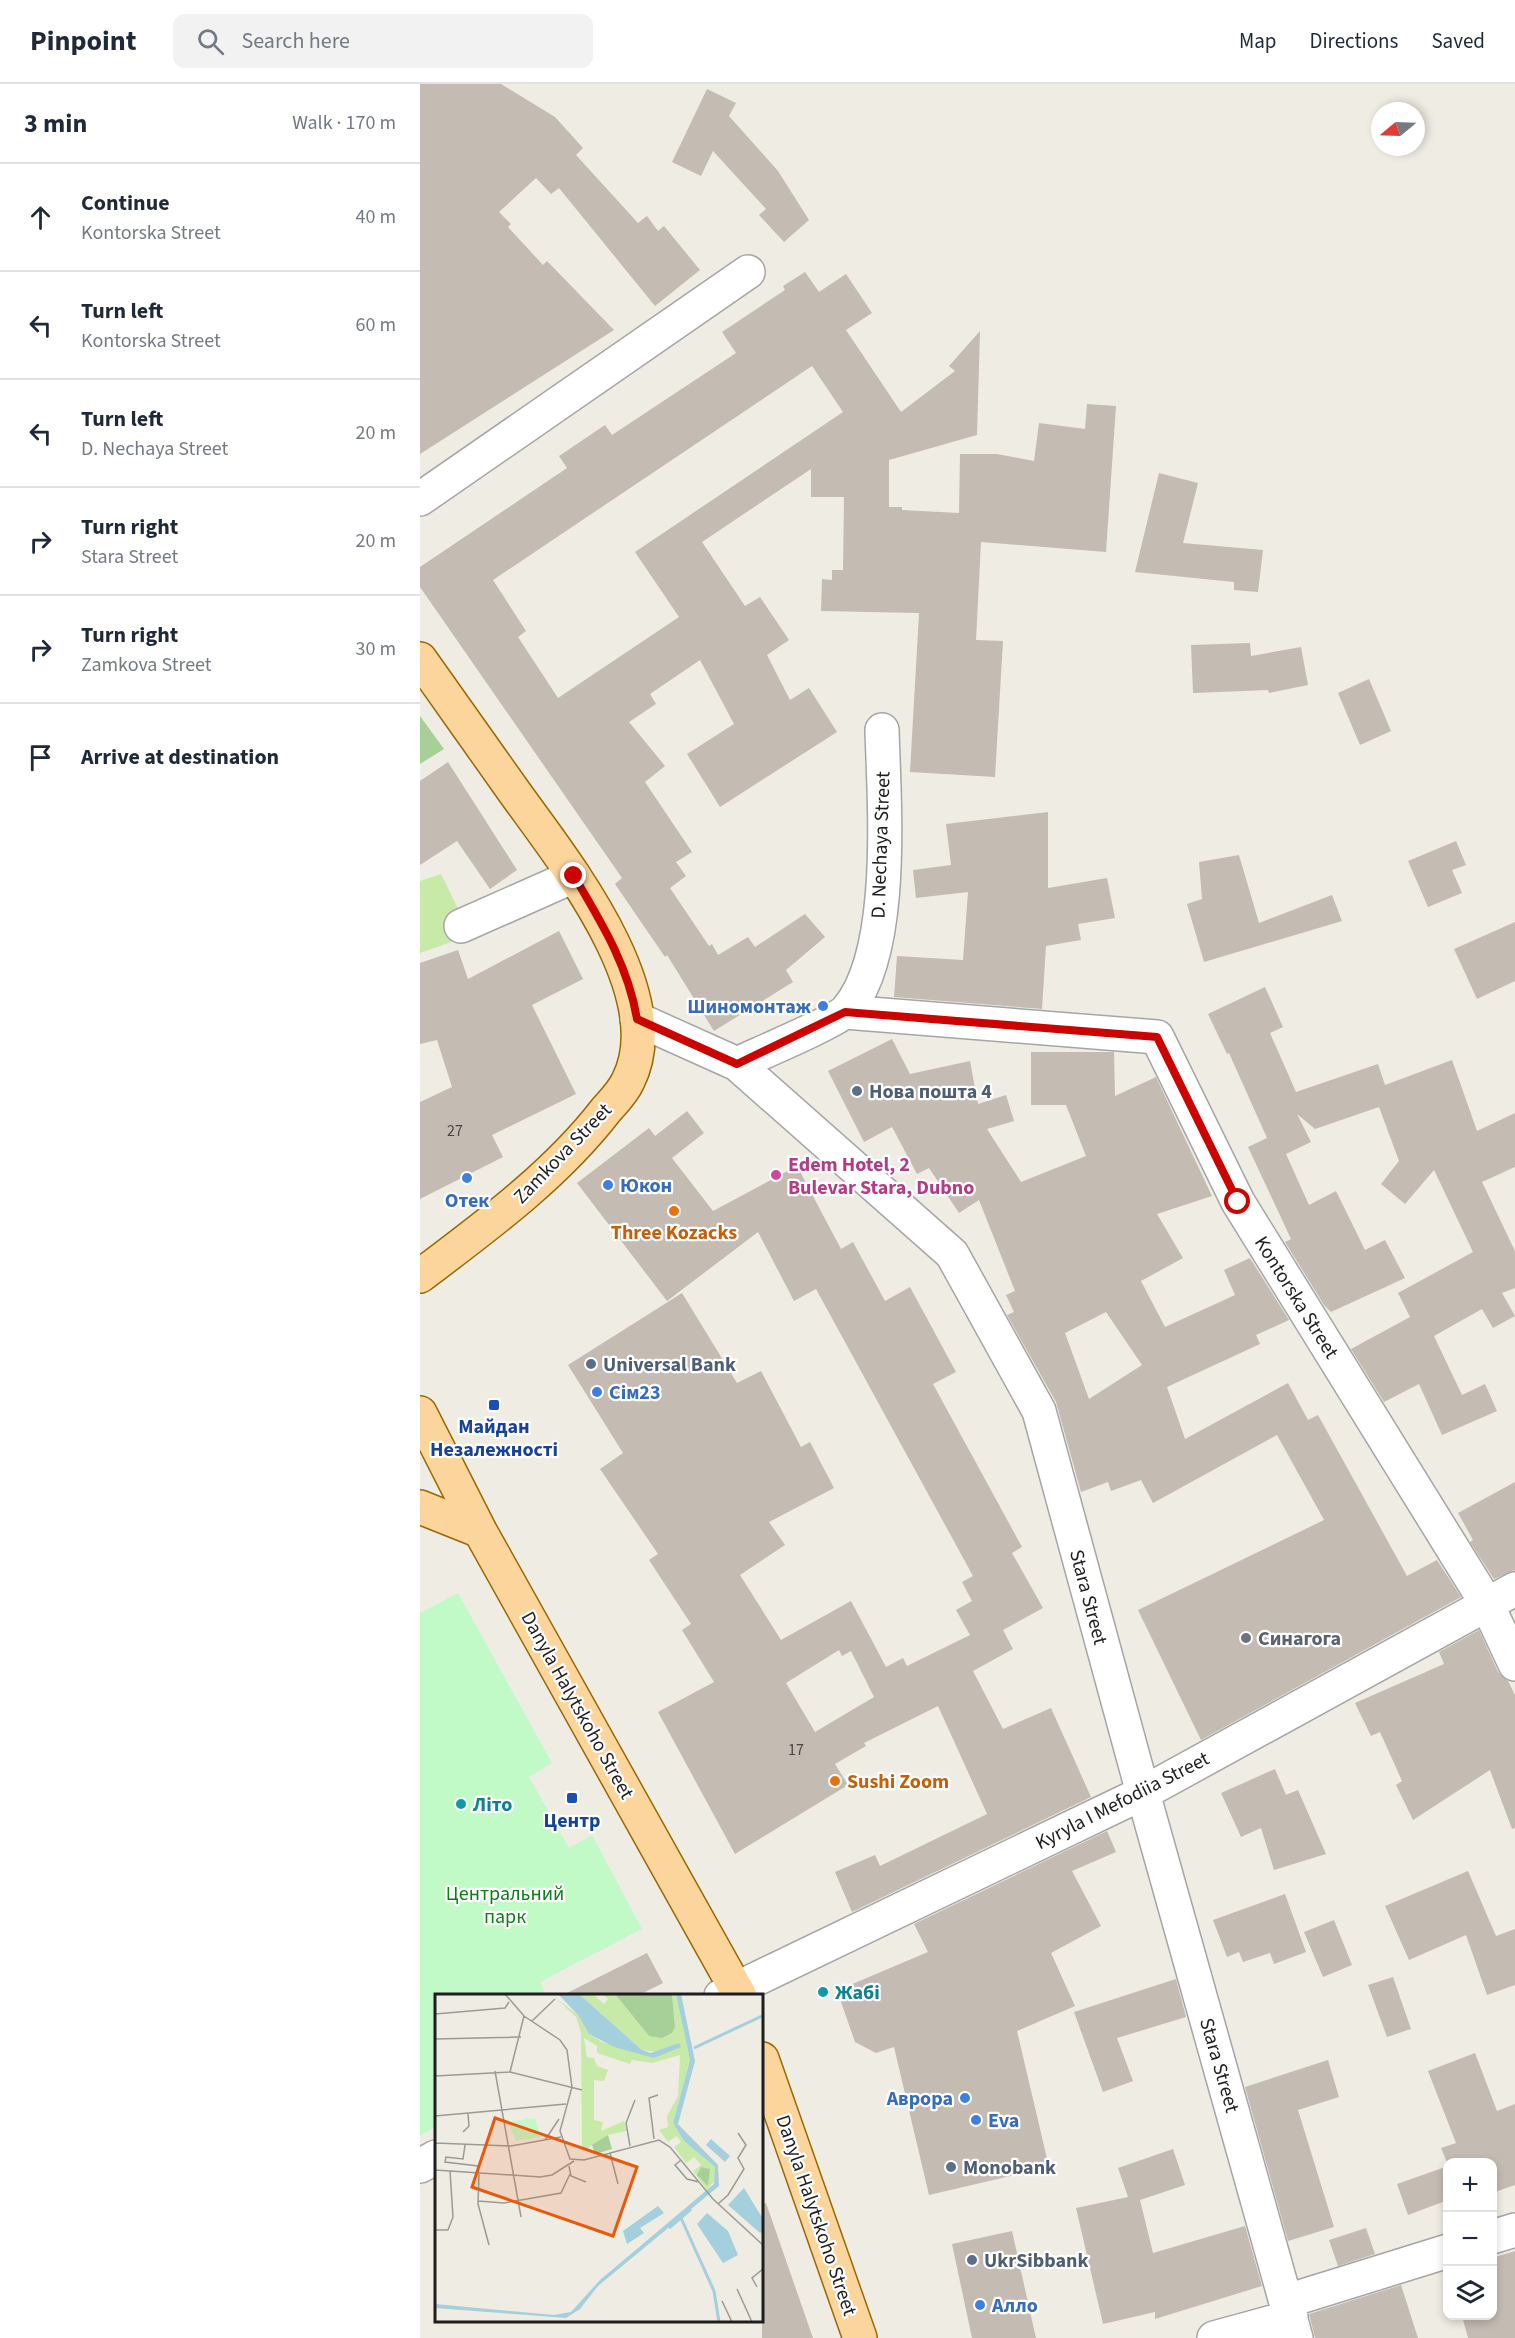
<!DOCTYPE html>
<meta charset="utf-8">
<style>
body{margin:0;font-family:"Source Sans 3",sans-serif;background:#f2f2f3;color:#1f2937}
.controls{position:absolute;right:18px;bottom:18px;display:grid;overflow:hidden;border-radius:12px;box-shadow:0 3px 9px #0003}
.controls button{width:54px;height:54px;display:grid;place-items:center;padding:0;border:0;border-bottom:2px solid #e0e1e3;background:#fff;color:#1f2937;font:30px sans-serif}
.compass{position:absolute;left:951px;top:18px;width:54px;height:54px;border-radius:50%;background:#fff;box-shadow:0 3px 9px #0003;rotate:251deg}
.stop{position:absolute;width:18px;height:18px;margin:-14px;border:4px solid #cc0400;border-radius:50%;background:#fff}
.stop.end{background:#cc0400;border-color:#fff;box-shadow:0 2px 6px #0008}
.list{margin:0;padding:0;list-style:none}
h2{display:flex;justify-content:space-between;align-items:center;height:78px;margin:0;padding:0 24px;font-size:26px}
h2 small{font-size:20px;font-weight:400;color:#747a83}
.list li{display:grid;grid-template-columns:39px 1fr auto;gap:18px;align-items:center;box-sizing:border-box;height:108px;padding:0 24px;border-top:2px solid #e0e1e3}
.list b{display:block;font-size:22px;white-space:nowrap}
.list p{margin:0;font-size:20px;white-space:nowrap;color:#747a83}
.list em{font-size:20px;font-style:normal;color:#747a83}
.icon{flex:none;width:33px;height:33px;fill:none;stroke:currentColor;stroke-width:2;stroke-linecap:round;stroke-linejoin:round}
.map{position:relative;flex:none;width:1095px;height:2254px;overflow:hidden}
header{display:flex;align-items:center;gap:36px;box-sizing:border-box;height:84px;padding:0 30px;background:#fff;border-bottom:2px solid #e0e1e3}
header strong{font-size:28px}
nav{display:flex;gap:33px;margin-inline-start:auto;font-size:21px}
.search{width:420px;height:54px;background:#f2f2f3;display:flex;align-items:center;gap:15px;box-sizing:border-box;padding:0 21px;border-radius:12px;color:#747a83;font-size:22px}
main{display:flex}
aside{flex:1;background:#fff}
.map>svg:first-child{display:block}
.grass{fill:#c8eaa9}
.forest{fill:#a7cf98}
.park{fill:#c1fac6}
.building{fill:#c4bbb3;fill-rule:evenodd}
.lines{fill:none;stroke-linecap:round;stroke-linejoin:round}
.minor-casing{stroke:#a5a5a5;stroke-width:36}
.major-casing{stroke:#986900;stroke-width:36}
.minor{stroke:#fff;stroke-width:33}
.major{stroke:#fcd59c;stroke-width:33}
.route{stroke:#cc0400;stroke-width:8}
.shop-dot{fill:#3f7fe0;stroke:#fff;stroke-width:2}
.service-dot{fill:#5c6f8a;stroke:#fff;stroke-width:2}
.hotel-dot{fill:#d1479c;stroke:#fff;stroke-width:2}
.food-dot{fill:#e8710a;stroke:#fff;stroke-width:2}
.transit-dot{fill:#1a4fb4;stroke:#fff;stroke-width:2}
.worship-dot{fill:#6b7280;stroke:#fff;stroke-width:2}
.culture-dot{fill:#0f9aa8;stroke:#fff;stroke-width:2}
.labels{text-anchor:middle;stroke-width:4.5;stroke-linejoin:round;paint-order:stroke}
.number-label{font-size:16px;fill:#484543}
.street-label{font-size:20px;fill:#1e1e1e;stroke:#fff}
.shop-label{font-size:20px;font-weight:bold;fill:#366cbe;stroke:#fff;text-anchor:start}
.service-label{font-size:20px;font-weight:bold;fill:#4e5e75;stroke:#fff;text-anchor:start}
.hotel-label{font-size:20px;font-weight:bold;fill:#b23c85;stroke:#fff;text-anchor:start}
.food-label{font-size:20px;font-weight:bold;fill:#c56008;stroke:#fff}
.transit-label{font-size:20px;font-weight:bold;fill:#164399;stroke:#fff}
.worship-label{font-size:20px;font-weight:bold;fill:#5b616d;stroke:#fff;text-anchor:start}
.culture-label{font-size:20px;font-weight:bold;fill:#0d838f;stroke:#fff;text-anchor:start}
.park-label{font-size:20px;fill:#0b7e17;stroke:#fff}
.inset-river{fill:none;stroke:#a4cfdd;stroke-width:3}
.inset-road{fill:none;stroke:#9b9a95;stroke-width:1.5}
.view{fill:#e8590c;fill-opacity:0.15;stroke:#e8590c;stroke-width:3}
.inset-edge{fill:none;stroke:#1e1e1e;stroke-width:3}
</style>
<header>
<strong>Pinpoint</strong>
<div class="search"><svg class="icon" aria-label="search" viewBox="0 0 24 24"><circle cx="10" cy="10" r="6"/><path d="M15 15l6 6"/></svg>Search here</div>
<nav><a>Map</a><a>Directions</a><a>Saved</a></nav>
</header>
<main>
<aside>
<h2>3 min<small>Walk · 170 m</small></h2>
<ul class="list">
<li><svg class="icon" aria-label="ahead" viewBox="0 0 24 24"><path d="M12 20V5M6 11l6-6 6 6"/></svg><div><b>Continue</b><p>Kontorska Street</p></div><em>40 m</em></li>
<li><svg class="icon" aria-label="left" viewBox="0 0 24 24"><path d="M17 20v-9H6M10 6l-5 5 5 5"/></svg><div><b>Turn left</b><p>Kontorska Street</p></div><em>60 m</em></li>
<li><svg class="icon" aria-label="left" viewBox="0 0 24 24"><path d="M17 20v-9H6M10 6l-5 5 5 5"/></svg><div><b>Turn left</b><p>D. Nechaya Street</p></div><em>20 m</em></li>
<li><svg class="icon" aria-label="right" viewBox="0 0 24 24"><path d="M7 20v-9h11M14 6l5 5-5 5"/></svg><div><b>Turn right</b><p>Stara Street</p></div><em>20 m</em></li>
<li><svg class="icon" aria-label="right" viewBox="0 0 24 24"><path d="M7 20v-9h11M14 6l5 5-5 5"/></svg><div><b>Turn right</b><p>Zamkova Street</p></div><em>30 m</em></li>
<li><svg class="icon" aria-label="arrive" viewBox="0 0 24 24"><path d="M6 21V4h12l-3 4 3 4H6"/></svg><div><b>Arrive at destination</b></div></li>
</ul>
</aside>
<div class="map">
<svg width="1095" height="2254" viewBox="0 0 1095 2254">
<rect width="100%" height="100%" fill="#efece4"/>
<path class="grass" d="M21,790L51,851L0,869V797Z"/>
<path class="forest" d="M0,632L24,665L0,680Z"/>
<path class="park" d="M38,1509L132,1679L109,1693L149,1764L172,1751L222,1845L120,1898L127,1912H16V2043L0,2052V1529Z"/>
<path class="building" d="M0,0H81L135,33L163,64L156,71L218,139L227,132L238,147L244,142L280,186L235,222L139,104L131,110L116,94L79,128L91,140L88,143L123,181L127,177L194,246L0,370Z
M287,5L316,19L309,32L358,87L389,136L364,158L339,131L346,125L293,67L281,92L252,78Z
M385,188L399,208L426,190L452,229L426,246L481,328L535,287L529,282L560,247L557,351L469,376V423H482V426L539,429L540,370H577L614,377L619,339L665,345L667,320L696,322L686,468L561,458L556,556L583,557L575,693L490,688L499,529L401,527L402,495L412,496V486H423L424,413H391V385L282,458L325,522L340,513L369,556L347,571L370,616L389,604L417,648L300,723L267,670L314,640L280,576L230,610L236,620L209,638L245,682L225,698L272,768L256,778L266,792L250,804L289,862L292,860L298,871L328,853L335,863L385,830L405,853L366,886L373,898L294,947L247,871L245,873L195,800L202,794L0,503V483L147,384L139,372L185,341L192,351L316,269L302,248L365,206L363,202ZM392,282L423,328L215,468L259,533L138,614L98,553L106,547L73,496Z
M739,389L778,399L763,459L843,466L838,508L814,506V498L715,488Z
M830,559L831,572L881,563L888,601L849,609L848,606L773,609L771,561Z
M949,595L971,647L940,661L918,609Z
M28,678L97,786L70,805L37,757L0,781V697Z
M628,728V804L687,794L695,834L658,840L661,856L626,862L622,925L474,913L477,872L543,876L548,808L496,814L493,786L531,781L526,740Z
M1036,757L1046,781L1032,786L1042,809L1008,823L988,777Z
M819,771L839,839L912,811L922,837L784,878L767,820L782,815L779,778Z
M1095,838V897L1057,915L1034,865Z
M139,847L163,895L112,921L156,1010L72,1051L83,1073L0,1115V1018L32,1003L17,956L0,960V879L38,866L48,895Z
M845,903L863,943L850,949L876,1008L958,980L965,1001L1032,976L1057,1047L1095,1029V1083L1062,1098L1095,1167V1204L1082,1209L1095,1232L1073,1244L1062,1225L1014,1252L1042,1311L1065,1300L1077,1327L1022,1351L999,1300L964,1318L931,1265L990,1233L978,1209L1053,1168L1014,1086L985,1120L961,1100L979,1077L959,1023L895,1045L877,1030L891,1058L866,1070L889,1121L916,1107L945,1166L965,1156L985,1194L911,1228L904,1221L865,1158L871,1155L828,1063L847,1054L809,969L807,970L788,930Z
M472,955L490,990L550,977L558,1020L586,1011L594,1037L567,1045L601,1098L666,1072L646,1021H611V968H694L695,1012L736,993L792,1112L737,1130L763,1174L721,1197L745,1243L815,1211L804,1186L830,1174L869,1236L836,1251L840,1260L747,1303L765,1355L868,1299L888,1336L898,1331L987,1492L1017,1476L1041,1513L781,1656L718,1526L904,1436L857,1351L733,1419L721,1396L691,1407L688,1398L661,1408L636,1318L587,1231L594,1228L586,1211L595,1207L559,1116L539,1129L509,1084L497,1090L472,1043L444,1058L408,987ZM686,1228L722,1281L669,1315L645,1249Z
M267,1027L284,1049L252,1074L293,1127L377,1082L421,1165L433,1158L465,1217L490,1203L536,1288L513,1300L602,1463L592,1469L623,1524L583,1546L593,1565L553,1587L583,1645L631,1624L671,1713L432,1828L415,1788L455,1771L460,1782L567,1730L518,1622L444,1659L446,1662L415,1680L428,1701L315,1770L238,1628L294,1598L262,1546L271,1540L229,1476L238,1470L180,1385L203,1369L148,1281L262,1209L317,1299L341,1287L381,1363L390,1358L414,1404L349,1438L365,1461L320,1491L361,1556L431,1517L466,1583L483,1574L487,1582L550,1551L536,1526L552,1517L542,1498L553,1492L396,1205L374,1217L338,1148L247,1217L157,1099L229,1044L235,1052ZM419,1566L422,1572L431,1567L454,1613L395,1648L366,1599Z
M1095,1398V1486L1074,1495L1050,1458L1053,1456L1038,1429Z
M1059,1546L1078,1588L1088,1597L1095,1611V1744L1092,1745L1070,1686L993,1736L976,1701L982,1697L960,1648L951,1652L935,1619L1024,1580L1019,1568Z
M855,1685L866,1711L878,1706L906,1770L854,1786L841,1744L821,1753L801,1709Z
M687,1747L696,1768L652,1787L681,1842L631,1869L655,1922L597,1947L629,2083L509,2111L474,1963L456,1969L435,1958L421,1918L430,1901L508,1868L494,1840Z
M1048,1787L1076,1852L1095,1845V1901L1067,1911L1046,1851L989,1876L965,1822Z
M865,1810L886,1868L854,1880L850,1869L823,1878L819,1868L807,1873L793,1836Z
M914,1836L932,1881L903,1893L884,1848Z
M227,1869L243,1899L217,1912H141Z
M973,1893L991,1945L967,1953L948,1901Z
M756,1895L766,1933L697,1954L713,1997L683,2008L654,1928Z
M1055,1969L1077,2027L1095,2020V2101L1072,2109V2079H1028V2081L1021,2064L1036,2059L1008,1987Z
M908,1976L919,2013L878,2026L914,2143L868,2157L825,2003Z
M753,2065L765,2101L720,2116L733,2169L825,2142L842,2202L735,2235V2228L683,2240L656,2124L708,2113L698,2084Z
M1028,2082V2116L988,2131L977,2100Z
M346,2119L393,2254H342V2120Z
M946,2144L955,2170L918,2182L909,2156Z
M592,2147L616,2254H552L532,2160Z
M1095,2167V2254H1048L1042,2232H1072V2212L1077,2210L1072,2198V2174Z
M981,2201L998,2254H895L889,2230Z"/>
<g class="lines">
<defs>
<path id="minor" d="M0,415L328,188
M41,842L154,792
M425,928L737,953L818,1118L1067,1520L1095,1580
M217,935L317,980L532,1170L619,1327L723,1709L876,2254
M317,980C336,971 417,937 427,926C476,869 464,719 462,646
M301,1912L723,1709L1095,1505
M0,2082L16,2073
M1072,2153L1095,2146
M867,2217L1028,2167
M794,2254L871,2233"/>
<path id="major" d="M0,575C32,620 63,664 95,709C143,776 252,910 208,997C203,1008 194,1017 186,1026C135,1092 66,1142 0,1192
M0,1329L60,1447L320,1912
M0,1423L60,1447
M342,1975L440,2254"/>
</defs>
<use href="#minor" class="minor-casing"/>
<use href="#major" class="major-casing"/>
<use href="#minor" class="minor"/>
<use href="#major" class="major"/>
</g>
<g class="lines">
<path class="route" d="M154,792C181,838 208,881 217,935L317,980L425,928L737,953L818,1118"/>
</g>
<g class="shop-dot">
<circle cx="403" cy="922" r="6"/>
<circle cx="47" cy="1094" r="6"/>
<circle cx="188" cy="1101" r="6"/>
<circle cx="177" cy="1308" r="6"/>
<circle cx="545" cy="2014" r="6"/>
<circle cx="556" cy="2036" r="6"/>
<circle cx="560" cy="2221" r="6"/>
</g>
<g class="service-dot">
<circle cx="437" cy="1007" r="6"/>
<circle cx="171" cy="1280" r="6"/>
<circle cx="531" cy="2083" r="6"/>
<circle cx="552" cy="2176" r="6"/>
</g>
<circle class="hotel-dot" cx="356" cy="1091" r="6"/>
<g class="food-dot">
<circle cx="254" cy="1127" r="6"/>
<circle cx="415" cy="1697" r="6"/>
</g>
<g class="transit-dot">
<rect x="68" y="1315" width="12" height="12" rx="3"/>
<rect x="146" y="1708" width="12" height="12" rx="3"/>
</g>
<circle class="worship-dot" cx="826" cy="1554" r="6"/>
<g class="culture-dot">
<circle cx="41" cy="1720" r="6"/>
<circle cx="403" cy="1908" r="6"/>
</g>
<g class="labels">
<g class="number-label">
<text x="35" y="1052">27</text>
<text x="376" y="1671">17</text>
</g>
<g class="street-label">
<text transform="translate(460 761) rotate(-88)" y="7">D. Nechaya Street</text>
<text transform="translate(142 1069) rotate(-46)" y="7">Zamkova Street</text>
<text transform="translate(877 1213) rotate(58)" y="7">Kontorska Street</text>
<text transform="translate(669 1513) rotate(75)" y="7">Stara Street</text>
<text transform="translate(158 1621) rotate(61)" y="7">Danyla Halytskoho Street</text>
<text transform="translate(702 1716) rotate(-27)" y="7">Kyryla I Mefodiia Street</text>
<text transform="translate(800 1981) rotate(74)" y="7">Stara Street</text>
<text transform="translate(397 2131) rotate(71)" y="7">Danyla Halytskoho Street</text>
</g>
<g class="shop-label">
<text x="391" y="929" text-anchor="end">Шиномонтаж</text>
<text x="200" y="1108">Юкон</text>
<text x="47" y="1123" text-anchor="middle">Отек</text>
<text x="189" y="1315">Сім23</text>
<text x="533" y="2021" text-anchor="end">Аврора</text>
<text x="568" y="2043">Eva</text>
<text x="572" y="2228">Алло</text>
</g>
<g class="service-label">
<text x="449" y="1014">Нова пошта 4</text>
<text x="183" y="1287">Universal Bank</text>
<text x="543" y="2090">Monobank</text>
<text x="564" y="2183">UkrSibbank</text>
</g>
<g class="hotel-label">
<text x="368" y="1087">Edem Hotel, 2<tspan x="368" dy="23">Bulevar Stara, Dubno</tspan></text>
</g>
<g class="food-label">
<text x="254" y="1155">Three Kozacks</text>
<text x="427" y="1704" text-anchor="start">Sushi Zoom</text>
</g>
<g class="transit-label">
<text x="74" y="1349">Майдан<tspan x="74" dy="23">Незалежності</tspan></text>
<text x="152" y="1743">Центр</text>
</g>
<g class="worship-label">
<text x="838" y="1561">Синагога</text>
</g>
<g class="culture-label">
<text x="53" y="1727">Літо</text>
<text x="415" y="1915">Жабі</text>
</g>
<g class="park-label">
<text x="85" y="1816">Центральний<tspan x="85" dy="23">парк</tspan></text>
</g>
</g>
<g transform="translate(15 1910)">
<rect width="328" height="328" fill="#efece4"/>
<path d="M144,0H158L169,10L173,5L168,0H180L214,42L240,33L237,0H241L255,66L238,129L249,147L280,173L281,185L272,196L258,177L266,171L259,163L251,169L239,153L246,148L242,142L233,148L224,136L233,133L232,122L243,102L245,61L217,69L197,66L195,70L162,59V52L149,44L152,63L159,64L162,72L173,76L169,87L159,86V126L168,128L166,137L189,127L191,137L173,141L147,158L146,39L141,23L121,4L143,21L154,40L167,48L219,64L244,50L221,58L207,56Z" fill="#c8eaa9"/>
<path d="M180,0H237L240,33L237,39L227,44L214,42ZM173,141L177,155L160,160L157,151ZM266,173L275,175L273,192L262,181Z" fill="#a7cf98"/>
<path d="M100,124L106,143L81,147L73,128Z" fill="#c1fac6"/>
<path d="M123,0H144L207,56L216,59L244,49L246,53L219,64L179,53L154,40L143,21ZM241,0H246L260,67L243,130L283,171L284,192L163,292L145,315L131,324L0,314V310L119,321L136,318L165,286L279,190L280,173L249,147L238,129L255,66ZM276,145L295,162L290,168L271,151ZM309,194L328,225V236L325,239L293,211ZM223,212L229,219L205,234L209,239L192,250L188,237ZM272,219L293,237L303,261L288,269L262,230Z" fill="#a4cfdd"/>
<path class="inset-river" d="M259,54L329,21M246,224L279,297L284,328M234,234L256,215"/>
<path class="inset-road" d="M70,0L89,22L125,46L132,56L137,93L125,137L135,165L149,166L224,146L235,153L278,205L329,252M0,20L70,14L74,8M97,27L120,5M0,45L86,43M60,77L86,223M75,78L89,22M0,82L75,78L147,96M0,122L131,110M28,138L34,132L33,120M219,145L214,104L223,101M110,146L124,125M0,149L76,152L126,143M30,151L28,165L11,163L10,168L43,172V180M195,152L191,129L200,106M175,159L183,190M246,166L240,171L252,185L264,188M134,172L136,182L151,188M0,175V121M0,176L105,183L117,181L139,167M44,180L43,210L54,251M43,207L69,209L126,199L135,180M283,210L293,201L309,175L303,164L311,151L303,139M0,236H13L18,223L15,177M322,293L317,284L329,274M302,295L317,328M287,307L297,328"/>
<path class="view" d="M60,124L202,173L178,242L37,193Z"/>
<rect width="328" height="328" class="inset-edge"/>
</g>
</svg>
<div class="controls">
<button>+</button>
<button>−</button>
<button><svg class="icon" aria-label="layers" viewBox="0 0 24 24"><path d="M12 4l9 5-9 5-9-5zM3 14l9 5 9-5"/></svg></button>
</div>
<svg class="compass" viewBox="-18 -18 36 36"><path d="M0-13l5 13h-10z" fill="#e53935"/><path d="M0 13l5-13h-10z" fill="#747a83"/></svg>
<div class="stop" style="left:818px;top:1118px"></div>
<div class="stop end" style="left:154px;top:792px"></div>
</div>
</main>
